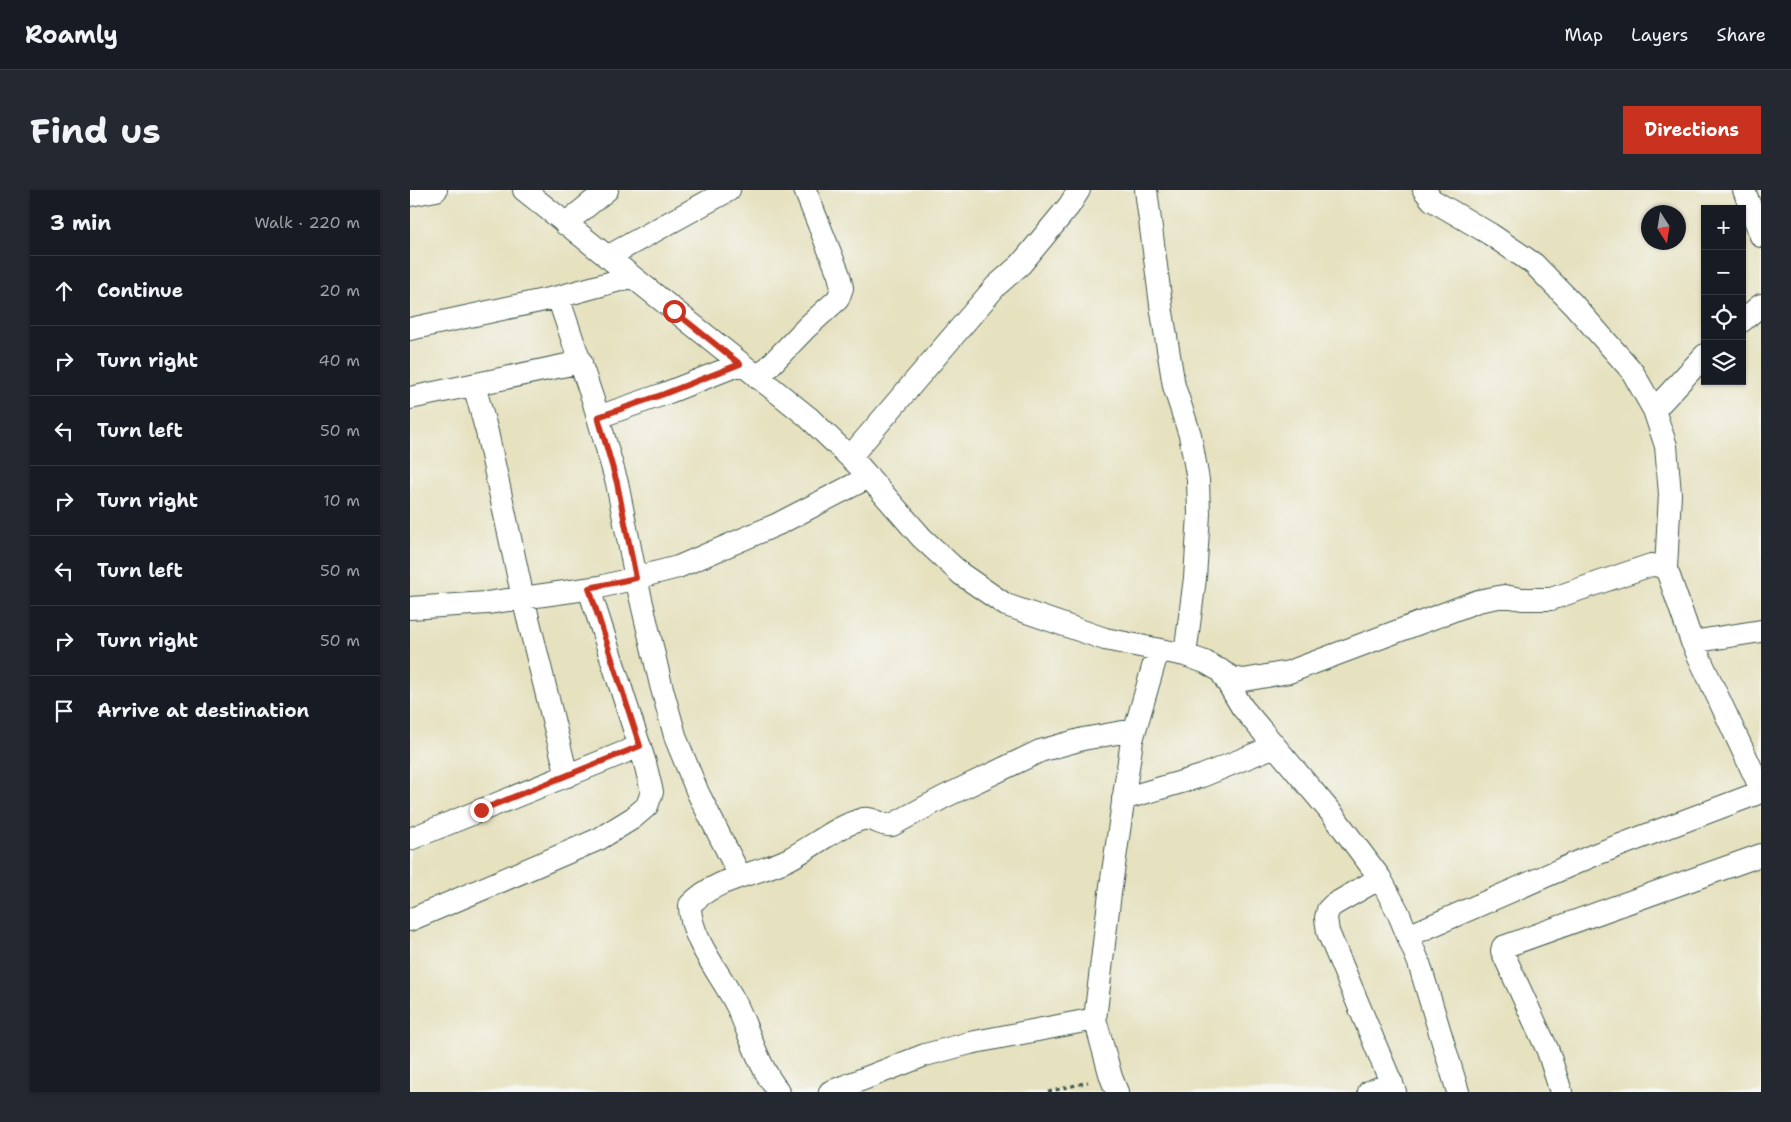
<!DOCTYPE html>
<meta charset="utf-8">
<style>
body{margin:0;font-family:"Shantell Sans",sans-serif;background:#242831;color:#f1f3f6}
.controls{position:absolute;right:15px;top:15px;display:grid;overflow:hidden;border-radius:0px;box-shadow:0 1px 4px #0004}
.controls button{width:45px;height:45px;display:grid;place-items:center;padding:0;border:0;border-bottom:1px solid #363941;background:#171b24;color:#f1f3f6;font:25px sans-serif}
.compass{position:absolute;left:1231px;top:15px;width:45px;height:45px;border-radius:50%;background:#171b24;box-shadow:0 1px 4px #0004;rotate:168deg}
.stop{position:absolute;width:15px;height:15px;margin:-11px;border:4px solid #c8321e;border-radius:50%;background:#fff}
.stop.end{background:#c8321e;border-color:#fff;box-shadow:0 1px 5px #0008}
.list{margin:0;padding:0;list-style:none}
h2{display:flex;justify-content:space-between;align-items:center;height:65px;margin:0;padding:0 20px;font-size:21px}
h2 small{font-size:16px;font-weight:400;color:#9ea1a6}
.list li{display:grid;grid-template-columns:32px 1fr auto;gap:15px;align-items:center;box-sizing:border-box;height:70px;padding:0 20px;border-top:1px solid #363941}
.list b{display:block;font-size:19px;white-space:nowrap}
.list em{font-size:16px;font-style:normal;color:#9ea1a6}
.icon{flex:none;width:28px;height:28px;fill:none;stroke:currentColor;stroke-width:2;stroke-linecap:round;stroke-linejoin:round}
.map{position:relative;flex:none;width:1351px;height:902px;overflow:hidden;border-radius:0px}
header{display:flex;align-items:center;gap:30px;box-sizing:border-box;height:70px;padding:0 25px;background:#171b24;border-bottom:1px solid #363941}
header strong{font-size:24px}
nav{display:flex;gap:28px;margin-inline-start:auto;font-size:18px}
.intro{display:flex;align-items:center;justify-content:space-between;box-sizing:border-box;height:120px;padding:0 30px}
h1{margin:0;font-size:35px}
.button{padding:12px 22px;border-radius:0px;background:#c8321e;color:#fff;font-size:18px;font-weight:700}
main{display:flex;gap:30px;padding:0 30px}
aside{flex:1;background:#171b24;border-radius:0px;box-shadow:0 1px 4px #0004}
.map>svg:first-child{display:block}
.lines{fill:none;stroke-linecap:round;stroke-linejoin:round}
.minor-casing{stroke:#3d5649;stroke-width:24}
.path{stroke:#3d5649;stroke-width:3;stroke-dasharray:4 4;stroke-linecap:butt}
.minor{stroke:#fff;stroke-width:22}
.route{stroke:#c8321e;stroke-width:6}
</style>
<header>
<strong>Roamly</strong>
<nav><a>Map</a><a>Layers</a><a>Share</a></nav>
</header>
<div class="intro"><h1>Find us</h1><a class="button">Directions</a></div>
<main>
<aside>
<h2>3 min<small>Walk · 220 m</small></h2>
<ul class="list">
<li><svg class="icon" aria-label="ahead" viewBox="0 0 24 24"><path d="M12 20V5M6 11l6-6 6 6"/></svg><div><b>Continue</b></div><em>20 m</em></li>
<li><svg class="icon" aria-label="right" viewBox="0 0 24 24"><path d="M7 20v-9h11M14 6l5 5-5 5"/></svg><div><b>Turn right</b></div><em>40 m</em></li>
<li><svg class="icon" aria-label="left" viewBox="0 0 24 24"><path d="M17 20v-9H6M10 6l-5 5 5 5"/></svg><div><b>Turn left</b></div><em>50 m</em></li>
<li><svg class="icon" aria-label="right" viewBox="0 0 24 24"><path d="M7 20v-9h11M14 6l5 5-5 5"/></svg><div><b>Turn right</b></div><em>10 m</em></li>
<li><svg class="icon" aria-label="left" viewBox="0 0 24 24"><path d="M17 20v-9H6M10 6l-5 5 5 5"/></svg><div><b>Turn left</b></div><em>50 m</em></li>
<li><svg class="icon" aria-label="right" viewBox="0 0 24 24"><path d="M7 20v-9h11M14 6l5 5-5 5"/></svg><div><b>Turn right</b></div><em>50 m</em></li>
<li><svg class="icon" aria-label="arrive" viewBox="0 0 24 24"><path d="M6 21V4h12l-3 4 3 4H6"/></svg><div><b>Arrive at destination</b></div></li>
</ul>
</aside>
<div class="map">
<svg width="1351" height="902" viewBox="0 0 1351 902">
<rect width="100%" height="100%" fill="#f6f6f2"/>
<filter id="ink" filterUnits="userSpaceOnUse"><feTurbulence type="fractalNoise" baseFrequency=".02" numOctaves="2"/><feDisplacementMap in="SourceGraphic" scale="10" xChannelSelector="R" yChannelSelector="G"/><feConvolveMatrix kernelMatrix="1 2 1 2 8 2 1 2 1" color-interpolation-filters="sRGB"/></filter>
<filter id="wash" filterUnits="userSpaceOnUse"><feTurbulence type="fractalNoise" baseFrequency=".0096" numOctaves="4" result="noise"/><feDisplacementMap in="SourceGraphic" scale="20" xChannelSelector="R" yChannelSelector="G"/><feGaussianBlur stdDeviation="1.12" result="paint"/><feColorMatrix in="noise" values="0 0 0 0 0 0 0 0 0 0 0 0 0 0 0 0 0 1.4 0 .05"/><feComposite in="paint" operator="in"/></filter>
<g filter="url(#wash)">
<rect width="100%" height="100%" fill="#e6e1bf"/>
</g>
<g filter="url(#ink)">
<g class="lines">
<defs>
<path id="minor" d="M114,0L398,227L449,276L512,348L551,384L596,415L695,449L775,465L795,472L823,488L834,490L879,482L1068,411L1094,406L1112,409H1141L1241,375C1250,376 1255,376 1259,386L1282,452L1351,599
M736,0L752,122L764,196L780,245L788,290L789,324L785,388L775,465
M1014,0L1022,10L1080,44L1124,74L1163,114L1222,181L1244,220L1256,256L1260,304L1256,378
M1334,0L1351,46
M0,5L26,0
M155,34L197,0
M197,67L319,0
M148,107L183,210L207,293L226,388L251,495L266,549L288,603L330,686
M1332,131L1351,115
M0,139L148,107L221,87
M348,188L397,137L428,109L432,98L429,85L395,0
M64,195L77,242L113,408L157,586
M0,208L171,172
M1244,220L1295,165
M188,227L254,204L330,174
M440,267L586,96L611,74L659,16L669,0
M0,418L77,413L190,397L268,377L368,334L459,287
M1282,452L1351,441
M810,480L832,517L923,625L970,688L988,722L1009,773L1048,902
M713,609L792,586L865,556
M0,649L230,556
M970,688L923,715L918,720L916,728L918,742L985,902
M0,730L189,649L223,628L237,616L242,602L235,573L179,399
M998,746L1184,665L1351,602
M685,829L700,703L722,550L748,460
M369,902C349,878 340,844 327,816C313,787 279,748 280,715C306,687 347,685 379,669C404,656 427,636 453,629C464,627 472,637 482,635L534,607L630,561L673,549L724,540
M420,902L515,865L560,853L685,829L701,887L707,902
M959,902L982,893
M1151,902L1138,861L1092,761L1093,757L1351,665"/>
</defs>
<use href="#minor" class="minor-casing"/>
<path class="path" d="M638,902L678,892"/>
<use href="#minor" class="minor"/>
</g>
</g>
<g class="lines" filter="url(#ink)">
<path class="route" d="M71,620L230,556L179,398L226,388L207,293L188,227L254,204L330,174L264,121"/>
</g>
</svg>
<div class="controls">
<button>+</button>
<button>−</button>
<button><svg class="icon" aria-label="locate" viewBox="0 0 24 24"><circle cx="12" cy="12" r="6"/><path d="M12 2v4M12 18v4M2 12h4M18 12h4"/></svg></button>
<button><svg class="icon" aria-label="layers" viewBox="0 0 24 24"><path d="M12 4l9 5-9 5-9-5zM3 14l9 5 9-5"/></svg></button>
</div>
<svg class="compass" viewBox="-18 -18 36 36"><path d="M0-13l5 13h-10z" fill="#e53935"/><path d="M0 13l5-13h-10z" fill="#9ea1a6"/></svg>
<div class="stop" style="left:264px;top:121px"></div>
<div class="stop end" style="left:71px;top:620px"></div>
</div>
</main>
